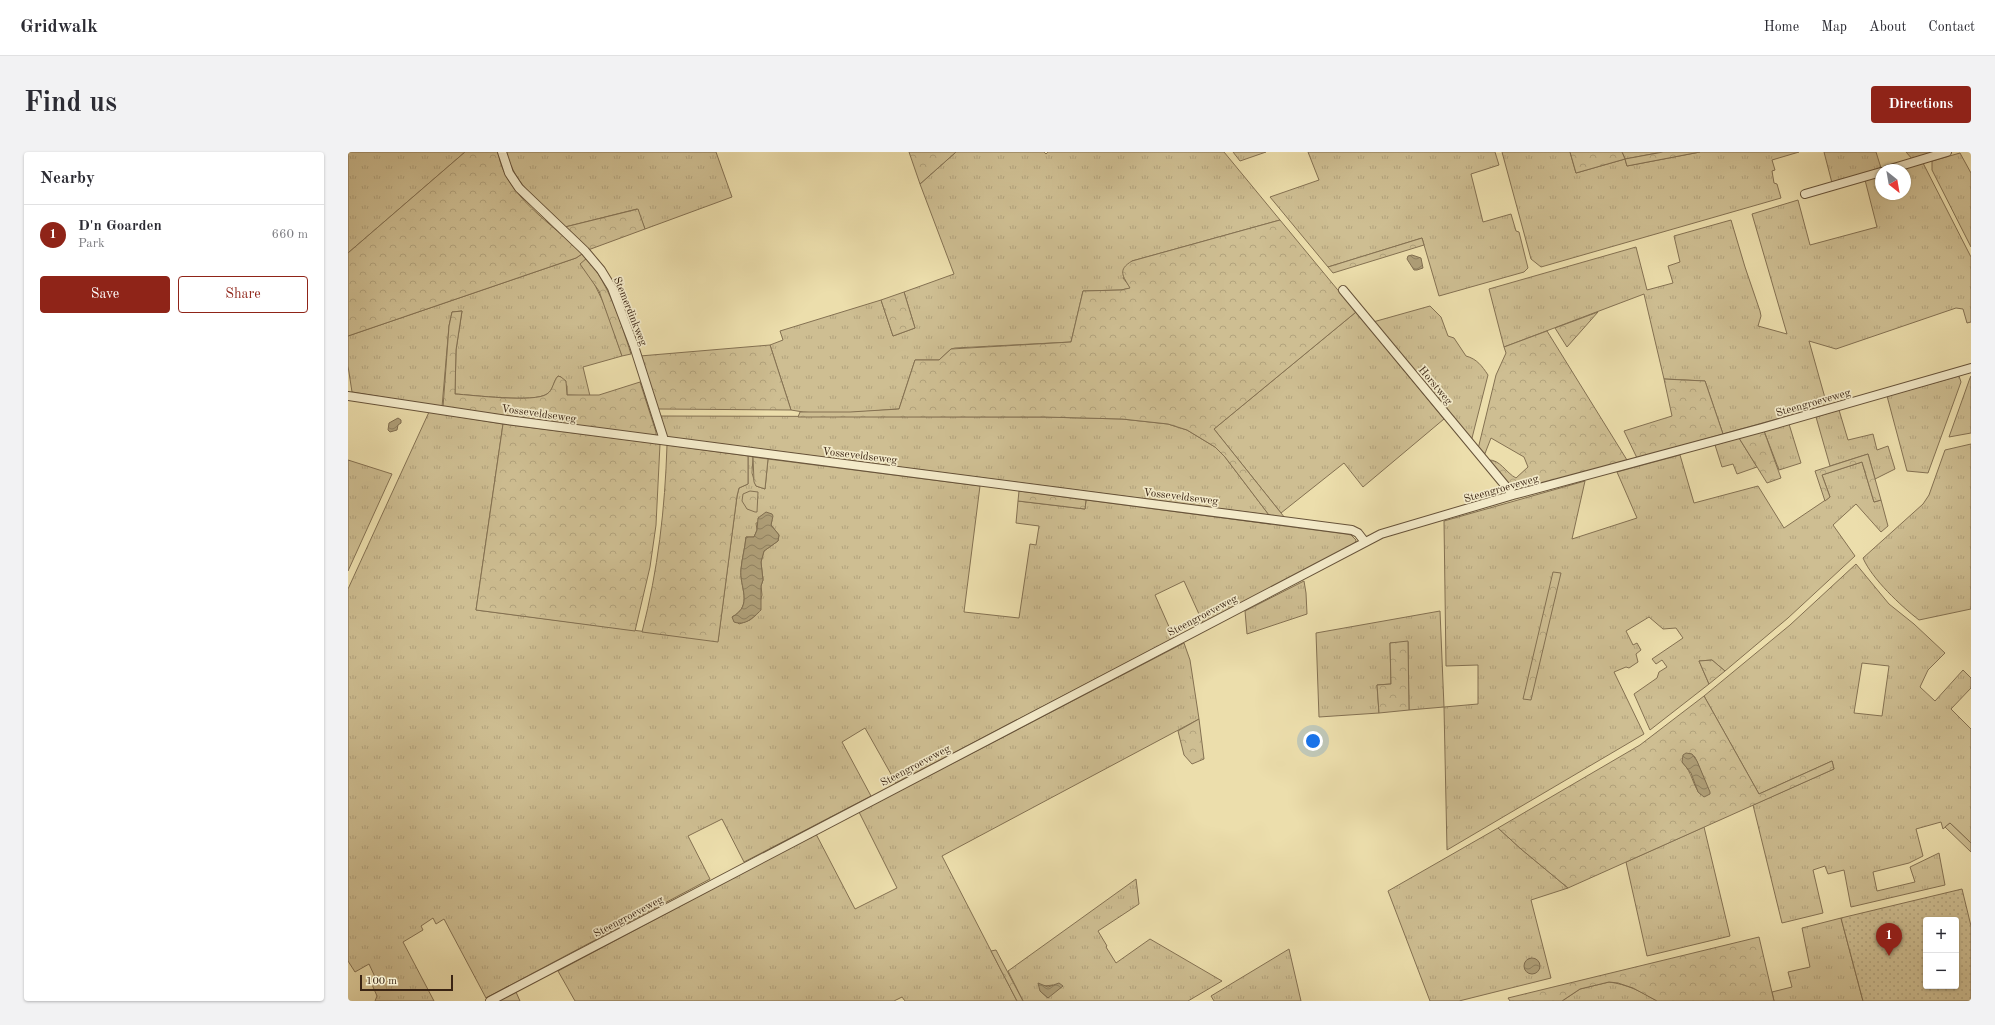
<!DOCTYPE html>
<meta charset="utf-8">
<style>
body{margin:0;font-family:"Old Standard TT",serif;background:#f2f2f3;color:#2b2b33}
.controls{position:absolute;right:12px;bottom:12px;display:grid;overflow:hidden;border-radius:4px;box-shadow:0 1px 3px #0004}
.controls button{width:36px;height:36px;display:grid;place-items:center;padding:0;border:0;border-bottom:1px solid #e1e1e2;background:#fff;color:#2b2b33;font:20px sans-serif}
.compass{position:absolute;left:1527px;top:12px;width:36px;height:36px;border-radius:50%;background:#fff;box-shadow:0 1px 3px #0004;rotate:149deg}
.scale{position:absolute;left:12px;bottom:10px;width:93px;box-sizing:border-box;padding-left:4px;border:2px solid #3a2413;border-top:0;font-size:11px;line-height:14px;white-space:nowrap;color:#3a2413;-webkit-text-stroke:3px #f3eac9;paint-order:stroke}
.you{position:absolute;left:965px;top:589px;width:14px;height:14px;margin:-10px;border:3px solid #fff;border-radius:50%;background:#1a73e8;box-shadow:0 0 0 6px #1a73e833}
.badge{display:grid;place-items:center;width:26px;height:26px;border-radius:50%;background:#8f2418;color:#fff;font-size:13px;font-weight:700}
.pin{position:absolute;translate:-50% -33px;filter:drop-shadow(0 1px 2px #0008)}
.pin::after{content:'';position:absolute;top:21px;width:14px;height:12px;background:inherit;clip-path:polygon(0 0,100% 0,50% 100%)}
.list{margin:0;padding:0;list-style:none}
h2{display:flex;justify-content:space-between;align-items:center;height:52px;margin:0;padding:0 16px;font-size:17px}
h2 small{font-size:13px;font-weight:400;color:#7c7c81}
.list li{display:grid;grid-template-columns:26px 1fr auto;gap:12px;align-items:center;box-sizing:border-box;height:60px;padding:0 16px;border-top:1px solid #e1e1e2}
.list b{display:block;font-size:15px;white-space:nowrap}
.list p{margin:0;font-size:13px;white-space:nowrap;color:#7c7c81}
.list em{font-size:13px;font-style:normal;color:#7c7c81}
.actions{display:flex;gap:8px;padding:12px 16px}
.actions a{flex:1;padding:9px 0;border:1px solid #8f2418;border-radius:4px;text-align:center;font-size:14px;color:#8f2418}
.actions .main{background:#8f2418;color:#fff}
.map{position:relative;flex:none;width:1623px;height:849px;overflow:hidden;border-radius:4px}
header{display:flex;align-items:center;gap:24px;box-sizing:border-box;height:56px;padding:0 20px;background:#fff;border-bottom:1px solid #e1e1e2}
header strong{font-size:19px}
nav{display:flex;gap:22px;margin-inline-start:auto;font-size:14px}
.intro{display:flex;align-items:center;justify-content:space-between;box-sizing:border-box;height:96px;padding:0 24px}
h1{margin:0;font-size:28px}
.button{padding:10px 18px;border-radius:4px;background:#8f2418;color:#fff;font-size:14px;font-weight:700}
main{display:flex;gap:24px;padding:0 24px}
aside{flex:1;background:#fff;border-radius:4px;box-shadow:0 1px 3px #0004}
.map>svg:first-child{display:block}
.grass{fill:url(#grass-tufts);stroke:#847152;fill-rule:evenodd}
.forest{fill:url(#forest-crowns);stroke:#847152;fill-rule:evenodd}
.garden{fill:url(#garden-dots);stroke:#847152;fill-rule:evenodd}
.water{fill:url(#water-waves);stroke:#806e50}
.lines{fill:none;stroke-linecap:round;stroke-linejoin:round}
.minor-casing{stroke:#665239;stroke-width:10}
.minor{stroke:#f3eac9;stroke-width:8}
.labels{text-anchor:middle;stroke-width:3.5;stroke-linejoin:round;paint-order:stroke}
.street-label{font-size:11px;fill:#3a2413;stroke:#f3eac9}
</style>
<header>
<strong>Gridwalk</strong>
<nav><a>Home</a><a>Map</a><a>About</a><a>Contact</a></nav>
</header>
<div class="intro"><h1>Find us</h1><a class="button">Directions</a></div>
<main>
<aside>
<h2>Nearby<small></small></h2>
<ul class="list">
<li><span class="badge">1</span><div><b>D'n Goarden</b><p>Park</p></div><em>660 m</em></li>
</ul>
<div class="actions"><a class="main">Save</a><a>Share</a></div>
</aside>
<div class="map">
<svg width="1623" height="849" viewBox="0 0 1623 849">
<defs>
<pattern id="grass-tufts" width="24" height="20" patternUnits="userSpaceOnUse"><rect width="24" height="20" fill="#cebe92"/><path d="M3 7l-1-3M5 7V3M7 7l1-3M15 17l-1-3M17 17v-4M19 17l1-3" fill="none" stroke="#b2a37d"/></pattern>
<pattern id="forest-crowns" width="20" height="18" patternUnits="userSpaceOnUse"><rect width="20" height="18" fill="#cebe92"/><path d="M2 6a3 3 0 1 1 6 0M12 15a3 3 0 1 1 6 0" fill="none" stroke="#b2a37d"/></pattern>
<pattern id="garden-dots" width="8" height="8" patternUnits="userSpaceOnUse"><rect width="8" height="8" fill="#cebe92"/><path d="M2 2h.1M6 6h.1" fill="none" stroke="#b2a37d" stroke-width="1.8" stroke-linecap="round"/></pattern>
<pattern id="water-waves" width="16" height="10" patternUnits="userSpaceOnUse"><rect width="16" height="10" fill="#af9f78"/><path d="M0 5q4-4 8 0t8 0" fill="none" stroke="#8f8161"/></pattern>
</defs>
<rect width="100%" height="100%" fill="#ecdeac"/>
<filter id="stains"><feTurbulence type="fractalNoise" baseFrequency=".005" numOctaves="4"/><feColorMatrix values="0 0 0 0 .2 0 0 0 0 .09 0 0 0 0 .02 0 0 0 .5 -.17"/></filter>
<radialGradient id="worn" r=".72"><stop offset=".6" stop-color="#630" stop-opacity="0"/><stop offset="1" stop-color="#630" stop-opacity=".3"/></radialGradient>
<path class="grass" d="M0,0H117L0,101Z
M158,0H368L384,45L297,77L289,57L217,75C193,53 167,33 158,0Z
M608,0H696L698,2L700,0H876L932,68L784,109L775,126L783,136L773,138L735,139L723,190L607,196L603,197L591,208H567L551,257C518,259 475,265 443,258L422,193L435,188L432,179L533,148L545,184L567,176L556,140L606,122L572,32Z
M885,0H918L892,9Z
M960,0H1147L1151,13L1123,22L1135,70L1163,62L1168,79L1171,80L1180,116L1176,120L1091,144L1074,86L980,115L922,45L971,28Z
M1154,0H1222L1228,21L1277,7L1274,0H1315L1277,7L1279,14L1352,0H1451L1424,8L1427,18L1424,19L1426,31L1429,32L1433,46L1193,115L1183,107Z
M1476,0H1528L1533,16L1484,31Z
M1558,0H1594L1565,8Z
M1612,1L1623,21V95L1584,18V9Z
M1575,11L1623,105V170L1619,171L1615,157L1608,156L1488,197L1461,189L1479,253L1375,282L1357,229L1316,227L1296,142L1156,195L1141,137L1288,95L1299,138L1325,131L1320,114L1332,110L1326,84L1383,68L1397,115L1412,159L1413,164L1410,174L1439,182L1404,62L1450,48L1462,93L1529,75L1517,28L1533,24V42H1557V18H1552Z
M234,102L239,106L245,129L258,156L274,204L235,215L242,244L219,243V234L213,225L210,224C205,229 206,238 199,242C186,251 125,243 107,242L108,198L114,159L104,160L101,174L94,255L4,240L0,214V184L228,106Z
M1082,154L1093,165L1100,184L1106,186L1118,204C1129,207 1134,214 1140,223L1123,290L1025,170Z
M1008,160L1096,267L1015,335L996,311L933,361L866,277Z
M1611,224L1613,230L1580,321L1559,319L1539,244Z
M1623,224V281L1601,285L1622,226Z
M1491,258L1500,288L1525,282L1529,298L1540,294L1547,317L1527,327L1520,302L1482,314L1468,265Z
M81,260L155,272L128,458L370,489L389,344L391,336L400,332V304L405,305L404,321L408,334L417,337L420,307L632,334L616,460L671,466L682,392L688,393L691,374L668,371L670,349L737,357L738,348L998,382L1003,383L1008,388L1007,392L855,471L836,429L807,443L826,486L548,631L517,576L494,590L523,644L396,710L374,667L340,684L362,727L138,846L96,767L88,772L85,766L73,774L75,778L55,790L86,849H27L29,844L22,828L27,825L21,812L7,820L0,809V437ZM424,368L423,373L431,383L430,389L416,399L413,410L415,428L413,434L414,443L408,463L402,468L391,472L384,465C406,453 391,435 393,417C394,406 397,396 398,385H406L409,378L408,371Z
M312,264L696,265L774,267L820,272L839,278L867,295L877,305L921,363L319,285Z
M1441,272L1453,311L1431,318L1416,279Z
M1391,286L1409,315L1389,322L1385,312L1374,315L1367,293Z
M1623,292V457L1571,468C1553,454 1524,427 1515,406L1575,352L1581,343L1597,298Z
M1332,303L1346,351L1410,334L1436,376L1482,345L1474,323L1514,310L1526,350L1533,348L1540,374L1533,380L1508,352L1485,373L1507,404L1440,466L1377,519L1364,508L1351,509L1361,532L1302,578L1286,542L1309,526L1311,520L1319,515L1314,508L1308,512L1304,507L1335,486L1328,476L1315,477L1301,465L1278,479L1285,493L1289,491L1293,498L1288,502L1290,510L1281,516L1278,515L1266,520L1296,582L1099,698L1096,555L1061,558L1060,490L1042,491L1043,532L1029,533L1031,561L971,565L968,481L1092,459L1096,555L1130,552V513L1098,514L1096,369L1237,329L1224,387L1289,366L1269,320Z
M0,308L44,322L0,419Z
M1508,412L1541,452L1566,472L1597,501L1580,518L1572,535L1587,549L1615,518L1623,526V536L1603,557L1623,577V691L1602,671L1595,677L1593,670L1568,677L1575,704L1561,711L1525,720L1529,739L1567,730L1562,715L1591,701L1597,733L1503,755L1496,718L1480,722L1477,714L1465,718L1475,761L1434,771L1405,653L1486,617L1484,609L1411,642L1356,544L1442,473ZM1514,511L1541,514L1534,564L1506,561Z
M956,429L958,441L959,462L899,482L897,459Z
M836,491L842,508L851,567L594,704L669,849H557L554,845L546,849H227L210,819L468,682L507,757L549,736L511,660Z
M1356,675L1382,784L1299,804L1278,710Z
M1150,676L1173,697L1220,736L1183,748L1203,826L1111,849H1082L1040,739Z
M788,727L791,752L750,779L759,794L758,795L768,811L802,787L874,829L840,849H675L660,819ZM705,833L700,846L692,839L696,834Z
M1493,766L1515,849H1426L1424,840L1444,835L1440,820L1462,815L1454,776Z
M941,797L953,849H866L863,844Z
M1261,830C1278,832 1295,840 1309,849H1214L1232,837Z
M168,840L172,849H151Z"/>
<path class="forest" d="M117,0H150C157,45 205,71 234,102L228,106L0,184V101Z
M561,0H608L572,32Z
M1222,0H1274L1277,7L1315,0H1352L1279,14L1277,7L1228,21Z
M290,57L297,77L240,98L217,75Z
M932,68L1008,160L866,277L937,366L921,363L877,305L867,295L839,278L820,272L774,267L696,265H450L452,260H502L551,257L567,208H591L603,197L723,190L735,139L773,138L782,136C775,124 769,118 784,109Z
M1074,86L1076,93L985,121L980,115Z
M239,106C262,135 272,168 283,202L274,204L251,139L232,112Z
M556,140L567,176L545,184L533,148Z
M114,159L108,198L107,242C125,243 186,251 199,242C205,238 205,230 210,224L213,225L218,229L219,243H251L292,230L308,280V284L95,255L101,174L104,160Z
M1250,160L1219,195L1207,176Z
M1199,179L1279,308L1166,340L1140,308C1152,307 1158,321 1168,326L1180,315L1176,305L1143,286L1136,304L1130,297L1148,223L1158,201L1156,195Z
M422,193L443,258L309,257L292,204Z
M1316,227L1357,229L1375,282L1289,306L1276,279L1324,264Z
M155,272L312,292L308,373L302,415L287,479L128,458Z
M1416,279L1433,326L1419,331L1391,286Z
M319,293L400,304V332L391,336L389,344L370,490L294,480C310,418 317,357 319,293Z
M1520,302L1533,348L1526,350L1514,310L1474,323L1482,345L1477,349L1467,319Z
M405,305L420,307L417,337L408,334L406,330Z
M402,339L410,340L409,360H407L399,357L394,349L395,342Z
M671,339L738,348L737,357L670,349Z
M1205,420L1213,421L1183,548L1175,547Z
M1060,489L1061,558L1031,561L1029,533L1043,532L1042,491Z
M1364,508L1377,519L1361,532L1351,509Z
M1356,544L1411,642L1484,609L1486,617L1220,736L1173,697L1150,676L1292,593ZM1341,601L1347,605L1357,629L1353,643C1344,633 1345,621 1334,610Z
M851,567L856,607L844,612L836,603L830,579Z
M1602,671L1623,691V700L1597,675Z
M1411,785L1426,849H1309L1285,836L1270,831L1261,830L1232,837L1214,849H1162L1160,846Z
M648,798L675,849H669L643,799Z"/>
<path class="garden" d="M1614,737L1623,774V849H1515L1493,766ZM1578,768H1608V834H1578Z"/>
<path class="water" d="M1064,103L1073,106L1075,116L1069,118H1066L1059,107L1060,104Z
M50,266L53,268V271L50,273L49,278L42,280L40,278L41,271Z
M418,360L424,362L425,364L423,373L431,383L430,389L416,399L413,410L415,428L413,434V458C405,466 397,474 386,470L384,465C406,453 391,435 393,417C394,406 397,396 398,385H406L409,378L410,366Z
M1338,601L1344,602L1349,609L1362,640V642L1356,645L1350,640L1343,621L1334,610L1335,603Z
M1176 814a8 8 0 1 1 16 0a8 8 0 1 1-16 0Z
M690,831L700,835L711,831L715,834L700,846L692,839Z"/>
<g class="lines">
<defs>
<path id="minor" d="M154,0L161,21L171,36L237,99L253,118L264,136L286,194L316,288
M1539,18L1599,0
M1457,42L1533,20
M995,138L1165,343
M0,244L159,268L1004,378L1010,381L1017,390
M142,849L1033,382L1165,343L1414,276L1623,216"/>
</defs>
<use href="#minor" class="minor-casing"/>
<use href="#minor" class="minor"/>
</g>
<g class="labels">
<g class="street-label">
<text transform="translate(283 159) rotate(68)" y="4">Stemerdinkweg</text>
<text transform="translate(1088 233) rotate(50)" y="4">Horstweg</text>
<text transform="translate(1465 250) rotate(-16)" y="4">Steengroeveweg</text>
<text transform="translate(191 261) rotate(8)" y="4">Vosseveldseweg</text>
<text transform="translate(512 303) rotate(7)" y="4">Vosseveldseweg</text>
<text transform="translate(1153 336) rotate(-16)" y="4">Steengroeveweg</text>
<text transform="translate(833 344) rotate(7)" y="4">Vosseveldseweg</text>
<text transform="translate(854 463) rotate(-28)" y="4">Steengroeveweg</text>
<text transform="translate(567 613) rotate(-28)" y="4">Steengroeveweg</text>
<text transform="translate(280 764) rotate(-28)" y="4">Steengroeveweg</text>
</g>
</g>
<rect width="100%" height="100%" filter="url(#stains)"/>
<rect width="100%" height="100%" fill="url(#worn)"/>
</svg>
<div class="controls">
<button>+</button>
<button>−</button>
</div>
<svg class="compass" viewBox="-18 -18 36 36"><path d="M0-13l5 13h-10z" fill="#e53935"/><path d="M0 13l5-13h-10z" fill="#7c7c81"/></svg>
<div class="scale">100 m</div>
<div class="you"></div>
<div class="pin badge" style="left:1541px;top:804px">1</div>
</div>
</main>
